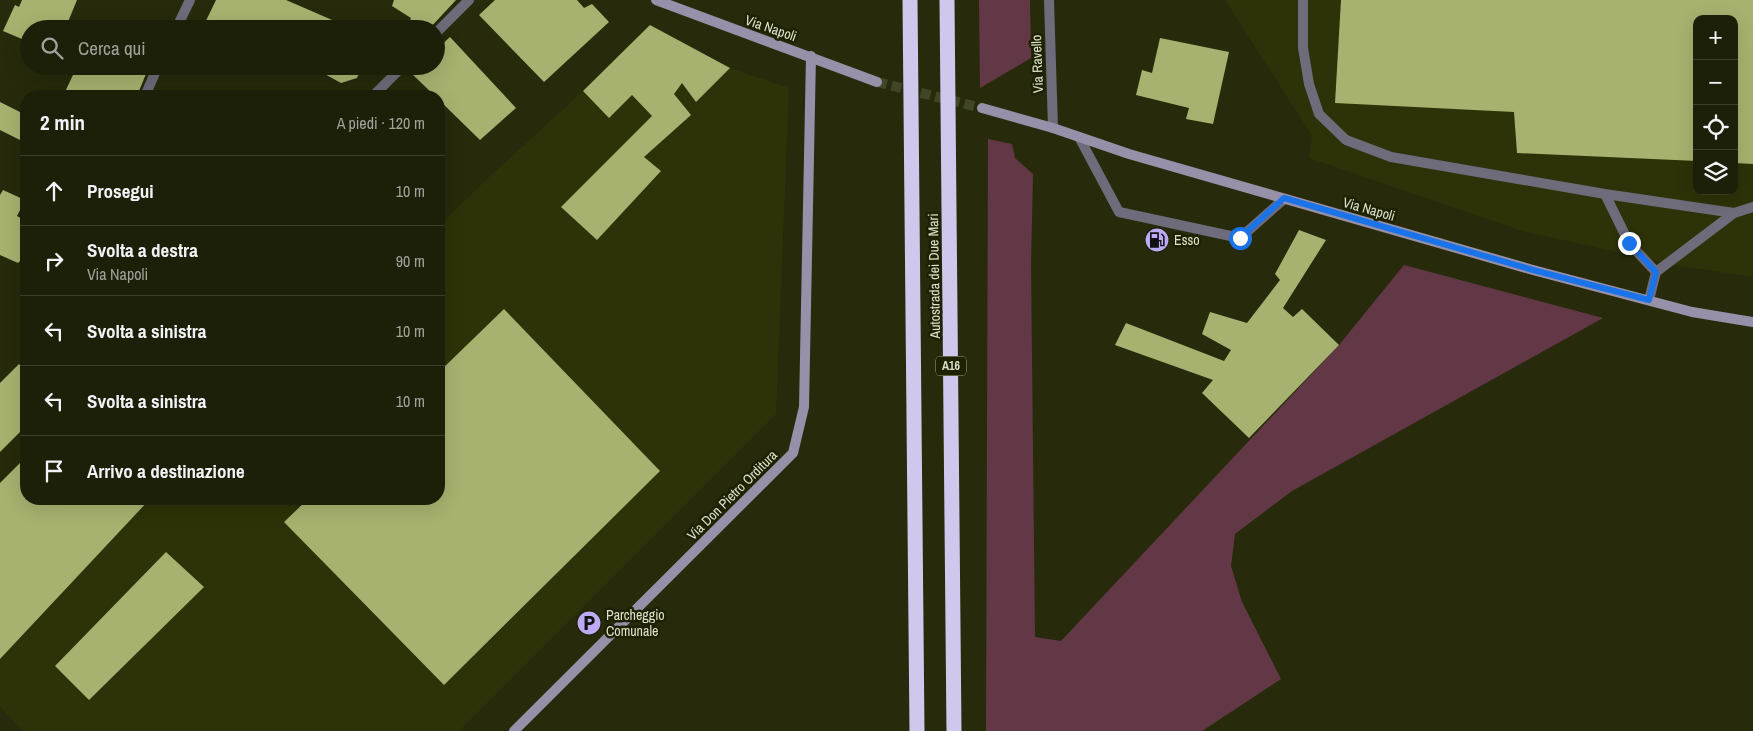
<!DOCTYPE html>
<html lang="it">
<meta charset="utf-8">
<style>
body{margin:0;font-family:"Archivo Narrow",sans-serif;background:#2a2d16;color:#f1f3f6}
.controls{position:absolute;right:15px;top:15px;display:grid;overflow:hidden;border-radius:10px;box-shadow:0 5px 20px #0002}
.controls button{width:45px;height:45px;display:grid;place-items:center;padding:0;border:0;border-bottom:1px solid #3b3e29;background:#1d2008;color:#f1f3f6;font:25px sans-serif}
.stop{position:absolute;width:15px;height:15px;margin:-11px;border:4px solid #1a73e8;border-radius:50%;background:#fff}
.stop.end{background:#1a73e8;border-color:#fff;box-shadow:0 1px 5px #0008}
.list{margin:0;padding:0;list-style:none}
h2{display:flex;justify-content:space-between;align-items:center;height:65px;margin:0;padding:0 20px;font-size:21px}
h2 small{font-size:16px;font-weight:400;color:#a0a39c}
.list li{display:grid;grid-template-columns:32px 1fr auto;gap:15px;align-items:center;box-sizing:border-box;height:70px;padding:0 20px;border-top:1px solid #3b3e29}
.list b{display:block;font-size:19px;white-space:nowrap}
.list p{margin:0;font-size:16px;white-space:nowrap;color:#a0a39c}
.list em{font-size:16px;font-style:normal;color:#a0a39c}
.icon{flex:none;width:28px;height:28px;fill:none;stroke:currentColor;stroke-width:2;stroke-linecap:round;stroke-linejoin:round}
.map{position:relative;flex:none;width:1753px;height:731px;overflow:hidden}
.search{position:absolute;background:#1d2008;box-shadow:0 5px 20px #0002;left:20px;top:20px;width:425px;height:55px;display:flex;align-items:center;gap:12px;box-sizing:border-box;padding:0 18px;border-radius:28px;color:#a0a39c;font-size:19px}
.panel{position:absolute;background:#1d2008;box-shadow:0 5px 20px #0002;left:20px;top:90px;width:425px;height:415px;border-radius:20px}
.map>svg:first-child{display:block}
.built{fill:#2d3208;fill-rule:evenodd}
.green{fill:#623847}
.building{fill:#a7b270}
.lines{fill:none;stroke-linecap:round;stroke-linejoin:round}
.secondary-tunnel{stroke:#424628;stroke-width:10;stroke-dasharray:10 5;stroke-linecap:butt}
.lane{stroke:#6e6b7a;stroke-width:10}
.street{stroke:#6e6b7a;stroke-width:10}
.secondary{stroke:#9690a8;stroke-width:10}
.highway{stroke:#d0c8ec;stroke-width:15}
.route{stroke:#1a73e8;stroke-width:6}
.labels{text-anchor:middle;stroke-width:5;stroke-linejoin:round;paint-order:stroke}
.shield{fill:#1e2202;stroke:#a3a790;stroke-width:1}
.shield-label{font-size:12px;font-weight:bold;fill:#dce0cd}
.street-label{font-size:14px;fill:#dce0cd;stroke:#1e2202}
.poi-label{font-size:14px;fill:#dce0cd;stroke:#1e2202;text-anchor:start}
</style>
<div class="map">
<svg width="1753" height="731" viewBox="0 0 1753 731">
<rect width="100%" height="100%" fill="#272b0b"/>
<path class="built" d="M1225,0H1753V277L1680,266L1522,231L1309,158L1312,136ZM1697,19H1734V191H1697Z
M650,25L730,68L789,88L776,414L459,731H23L0,707V483L26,457V499H439V226L488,178L583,91Z"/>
<path class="green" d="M979,0H1030L1031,58L980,88Z
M988,139L1012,144L1015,158L1033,174L1031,265L1035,637L1061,641L1339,345L1404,265L1603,318L1292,491L1235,534L1231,566L1242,602L1281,679L1202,731H986Z"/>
<path class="building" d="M22,0H77L65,29H29V42L3,31L15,5L19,7Z
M216,0H286L353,29H202Z
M394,0H456L429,29H406L411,18L392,6Z
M495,0H577L584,8L592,4L609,22L544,82L479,15Z
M1341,0H1753V164L1734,163V19H1697V161L1517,153L1514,112L1335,103Z
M650,25L730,68L696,102L682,83L674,94L691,115L644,157L661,171L597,240L561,207L652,116L632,95L609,118L583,91Z
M450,37L516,108L480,140L439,100V96H435L412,74L420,66H436V50Z
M1160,38L1229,52L1213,124L1186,119L1189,108L1136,95L1142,70L1152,73Z
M80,66H141L148,69L137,96H63L73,75Z
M310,66H362L357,78L341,83Z
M0,102L26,115V143L0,130Z
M3,190L25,200L17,216L26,221V261L22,259L18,263L0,255V195Z
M1299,230L1326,240L1283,308L1293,317L1302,309L1339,345L1249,438L1202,393L1213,380L1115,345L1126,323L1224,361L1231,350L1202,334L1210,312L1247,323L1280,280L1275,274Z
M504,309L660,471L444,685L284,522L308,499H439V372Z
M19,364L26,371V426L0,452V383Z
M26,457V499H150L0,659V483Z
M166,552L204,587L89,700L55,666Z"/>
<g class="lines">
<path class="secondary-tunnel" d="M877,82L982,108"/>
<path class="lane" d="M1303,0V48L1309,84L1319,114L1346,140L1391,157L1605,194L1629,243L1656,272
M1079,137L1119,212L1240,238L1284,199
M1605,194L1734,213
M1649,300L1656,272L1734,213L1753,207"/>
<path class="street" d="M1049,0L1053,128
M176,29L190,0
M436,33L469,0
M145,96L158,66
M373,96L403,66"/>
<path class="secondary" d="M656,0L877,82
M982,108L1053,128L1129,154L1533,270L1692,312L1753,322
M514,731L793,453L804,407L811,56"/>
<path class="highway" d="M910,0L917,731
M947,0L954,731"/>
</g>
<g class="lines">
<path class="route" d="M1240,238L1284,198L1533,270L1649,300L1656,272L1629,243"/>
</g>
<defs>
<symbol id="fuel-disc" viewBox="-11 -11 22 22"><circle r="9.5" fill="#bea9f5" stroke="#1e2202"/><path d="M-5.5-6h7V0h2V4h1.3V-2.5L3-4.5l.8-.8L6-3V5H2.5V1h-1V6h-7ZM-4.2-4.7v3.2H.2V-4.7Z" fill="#111"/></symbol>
<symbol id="parking-disc" viewBox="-11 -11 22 22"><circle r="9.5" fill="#bea9f5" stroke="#1e2202"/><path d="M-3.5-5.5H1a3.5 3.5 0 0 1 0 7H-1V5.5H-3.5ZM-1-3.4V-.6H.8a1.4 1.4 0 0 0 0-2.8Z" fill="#111"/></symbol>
</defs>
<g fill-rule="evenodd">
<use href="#fuel-disc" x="1143" y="226" width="28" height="28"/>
<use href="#parking-disc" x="575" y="609" width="28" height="28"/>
</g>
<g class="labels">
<rect class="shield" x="936" y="356.5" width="30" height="19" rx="4"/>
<g class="shield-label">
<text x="951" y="370">A16</text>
</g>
<g class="street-label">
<text transform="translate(771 28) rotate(19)" y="5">Via Napoli</text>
<text transform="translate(1037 64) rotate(-92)" y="5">Via Ravello</text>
<text transform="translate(1369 209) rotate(16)" y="5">Via Napoli</text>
<text transform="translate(934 276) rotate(-91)" y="5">Autostrada dei Due Mari</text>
<text transform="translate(732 495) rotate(-45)" y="5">Via Don Pietro Orditura</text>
</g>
<g class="poi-label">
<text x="1174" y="245">Esso</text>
<text x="606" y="620">Parcheggio<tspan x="606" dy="16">Comunale</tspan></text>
</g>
</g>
</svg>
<div class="controls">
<button>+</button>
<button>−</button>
<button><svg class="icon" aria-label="locate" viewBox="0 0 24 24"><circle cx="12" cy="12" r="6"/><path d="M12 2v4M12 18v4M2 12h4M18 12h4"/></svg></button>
<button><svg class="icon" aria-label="layers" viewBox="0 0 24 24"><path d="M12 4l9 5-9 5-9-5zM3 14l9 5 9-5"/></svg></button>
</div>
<div class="stop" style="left:1240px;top:238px"></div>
<div class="stop end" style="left:1629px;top:243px"></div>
<div class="search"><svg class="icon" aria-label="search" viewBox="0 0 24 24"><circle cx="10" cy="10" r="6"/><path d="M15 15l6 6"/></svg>Cerca qui</div>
<section class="panel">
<h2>2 min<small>A piedi · 120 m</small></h2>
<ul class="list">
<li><svg class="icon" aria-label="ahead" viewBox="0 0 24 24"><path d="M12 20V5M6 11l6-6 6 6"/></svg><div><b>Prosegui</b></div><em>10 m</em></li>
<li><svg class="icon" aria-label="right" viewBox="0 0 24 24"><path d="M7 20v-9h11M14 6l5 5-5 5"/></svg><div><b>Svolta a destra</b><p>Via Napoli</p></div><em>90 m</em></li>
<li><svg class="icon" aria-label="left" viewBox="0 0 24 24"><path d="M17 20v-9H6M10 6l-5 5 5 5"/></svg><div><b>Svolta a sinistra</b></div><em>10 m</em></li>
<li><svg class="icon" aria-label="left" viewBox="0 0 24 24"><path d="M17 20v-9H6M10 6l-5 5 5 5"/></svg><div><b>Svolta a sinistra</b></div><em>10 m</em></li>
<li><svg class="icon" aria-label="arrive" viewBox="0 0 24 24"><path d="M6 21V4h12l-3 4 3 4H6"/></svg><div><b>Arrivo a destinazione</b></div></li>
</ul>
</section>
</div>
